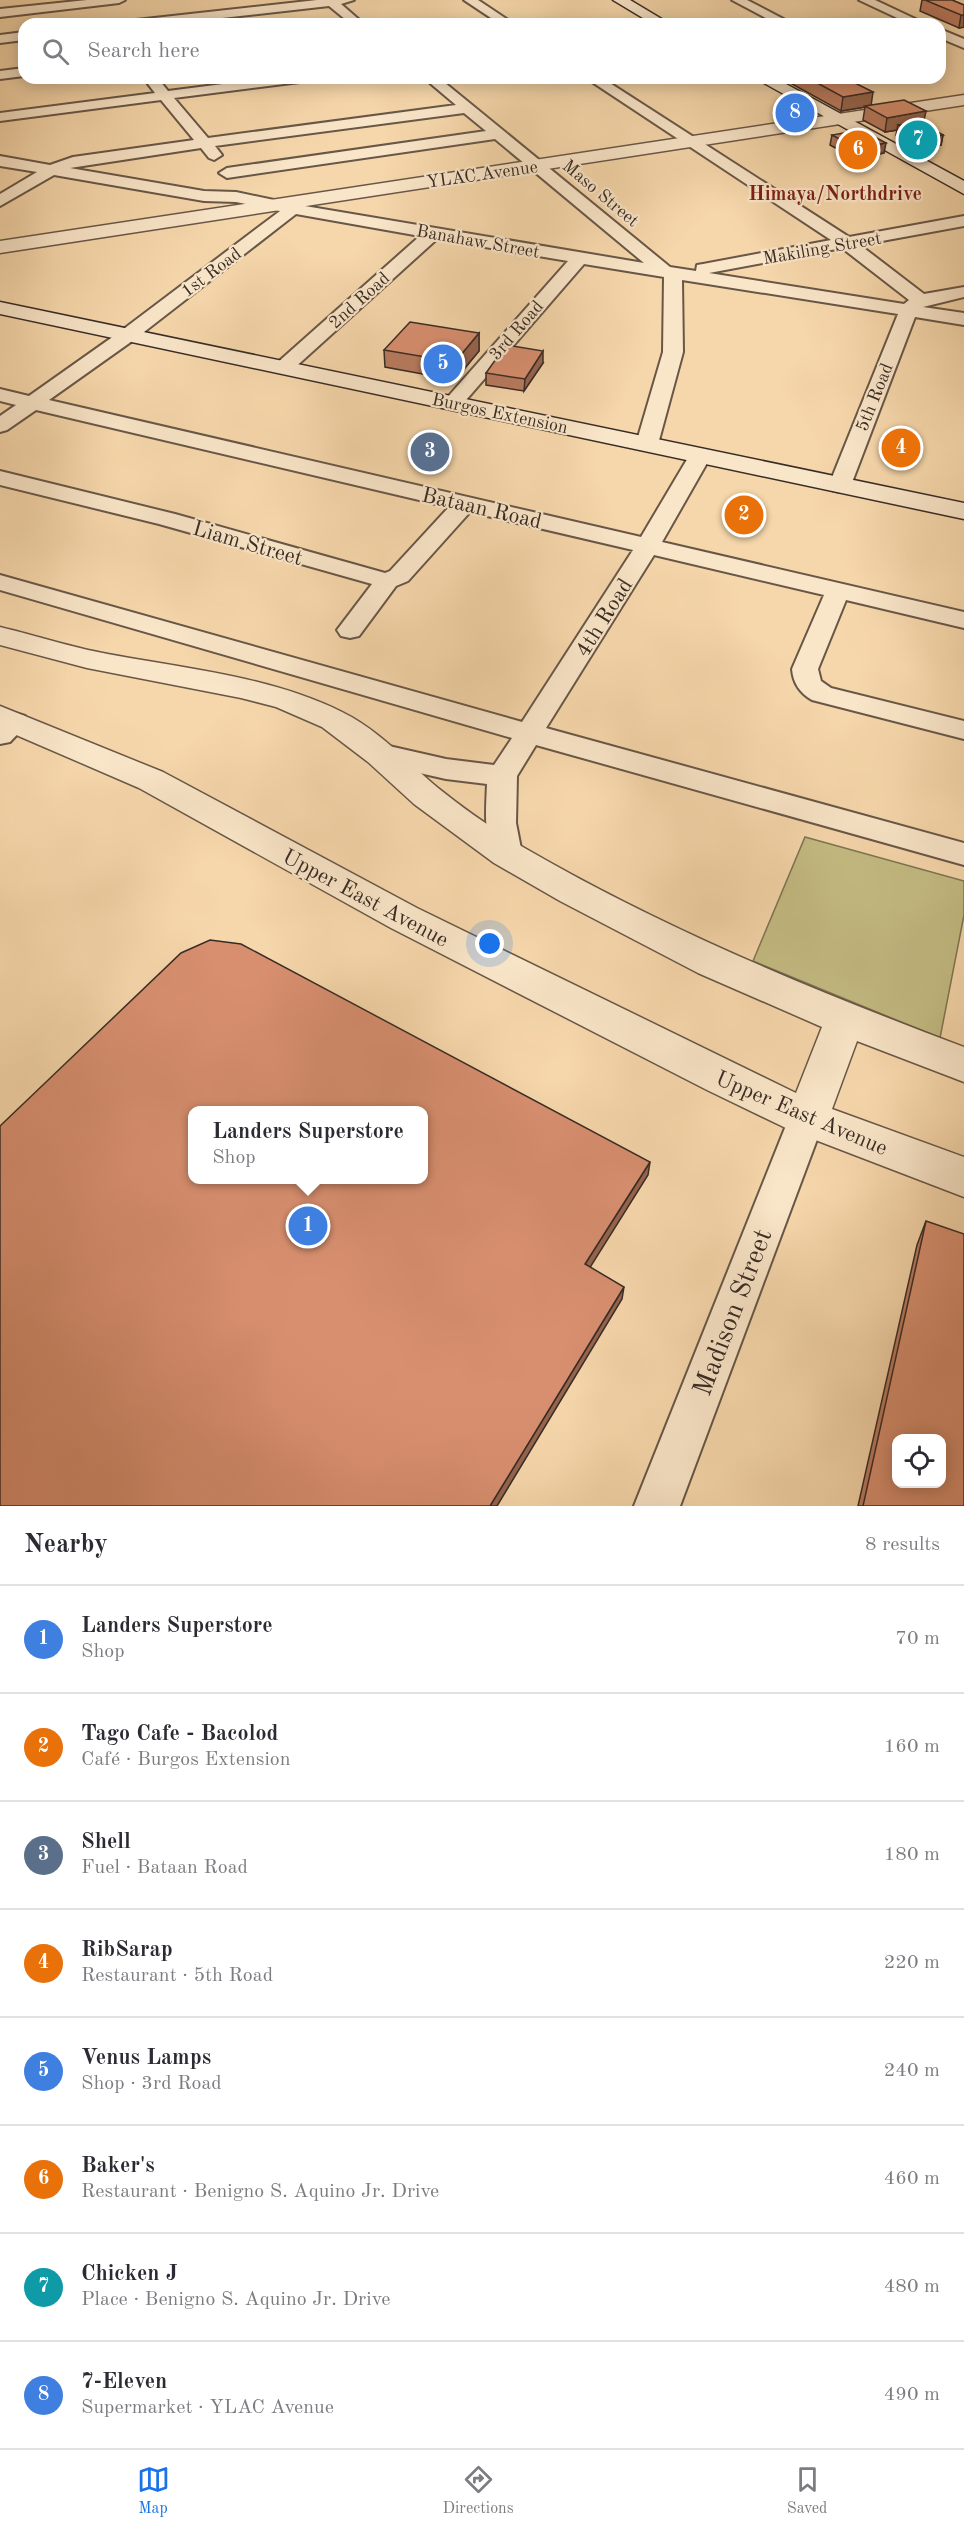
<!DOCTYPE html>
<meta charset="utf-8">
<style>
body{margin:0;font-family:"Old Standard TT",serif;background:#f7f7f7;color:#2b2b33}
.controls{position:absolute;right:18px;bottom:18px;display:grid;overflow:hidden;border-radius:12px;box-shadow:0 3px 15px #0003}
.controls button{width:54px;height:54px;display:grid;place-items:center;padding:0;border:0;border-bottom:2px solid #e1e1e2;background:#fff;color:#2b2b33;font:30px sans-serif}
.you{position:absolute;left:490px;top:944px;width:21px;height:21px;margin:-15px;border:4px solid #fff;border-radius:50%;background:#1a73e8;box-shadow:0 0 0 9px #1a73e833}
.badge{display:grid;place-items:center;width:39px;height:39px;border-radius:50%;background:#1a73e8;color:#fff;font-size:20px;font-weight:700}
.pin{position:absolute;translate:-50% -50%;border:3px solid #fff;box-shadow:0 2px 6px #0006}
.popup{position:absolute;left:188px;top:1106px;width:240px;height:78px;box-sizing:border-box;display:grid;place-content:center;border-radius:12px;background:#fff;filter:drop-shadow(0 2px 4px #0005);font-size:20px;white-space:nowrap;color:#7c7c81}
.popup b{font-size:22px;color:#2b2b33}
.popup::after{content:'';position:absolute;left:50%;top:100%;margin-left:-12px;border:12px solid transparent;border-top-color:#fff}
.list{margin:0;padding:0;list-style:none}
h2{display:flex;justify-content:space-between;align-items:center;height:78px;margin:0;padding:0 24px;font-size:26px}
h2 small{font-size:20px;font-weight:400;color:#7c7c81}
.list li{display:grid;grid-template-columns:39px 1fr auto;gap:18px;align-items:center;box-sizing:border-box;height:108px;padding:0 24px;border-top:2px solid #e1e1e2}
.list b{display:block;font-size:22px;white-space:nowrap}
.list p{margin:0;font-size:20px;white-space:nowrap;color:#7c7c81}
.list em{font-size:20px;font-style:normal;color:#7c7c81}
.icon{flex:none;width:33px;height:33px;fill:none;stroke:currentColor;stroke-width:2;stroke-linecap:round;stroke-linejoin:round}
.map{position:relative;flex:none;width:964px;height:1506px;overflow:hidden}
.search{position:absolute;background:#fff;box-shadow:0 3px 15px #0003;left:18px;right:18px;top:18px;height:66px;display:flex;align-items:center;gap:15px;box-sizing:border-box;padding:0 21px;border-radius:18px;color:#7c7c81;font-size:22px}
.sheet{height:942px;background:#fff}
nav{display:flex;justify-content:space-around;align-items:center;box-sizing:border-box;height:84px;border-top:2px solid #e1e1e2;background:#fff;font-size:16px;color:#7c7c81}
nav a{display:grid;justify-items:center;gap:3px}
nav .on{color:#1a73e8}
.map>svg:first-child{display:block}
.green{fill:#c4bc83;stroke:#7e7454;stroke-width:1.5}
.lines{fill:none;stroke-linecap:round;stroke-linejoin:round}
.minor-casing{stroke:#685747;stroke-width:4}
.tertiary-casing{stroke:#685747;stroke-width:3}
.secondary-casing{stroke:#382c26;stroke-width:3}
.minor{fill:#f9e5c8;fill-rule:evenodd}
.tertiary{fill:#f9e5c8;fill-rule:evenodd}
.secondary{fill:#f9e5c8;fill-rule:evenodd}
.wall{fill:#ba7b60;stroke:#382c26;stroke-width:1.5}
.shaded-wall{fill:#97644e;stroke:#382c26;stroke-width:1.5}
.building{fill:#d88f70;stroke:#382c26;stroke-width:1.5;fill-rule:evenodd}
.labels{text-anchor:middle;stroke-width:4.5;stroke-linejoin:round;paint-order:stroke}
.far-street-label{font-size:18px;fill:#382c26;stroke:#f9e5c8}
.far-neighbourhood-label{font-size:20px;font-weight:bold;fill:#7a1f14;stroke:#f9e5c8}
.street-label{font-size:22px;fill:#382c26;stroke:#f9e5c8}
.near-street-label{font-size:27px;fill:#382c26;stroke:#f9e5c8}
</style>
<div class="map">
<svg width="964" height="1506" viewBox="0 0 964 1506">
<rect width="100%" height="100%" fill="#f6d7ab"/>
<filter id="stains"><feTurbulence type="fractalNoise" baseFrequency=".00333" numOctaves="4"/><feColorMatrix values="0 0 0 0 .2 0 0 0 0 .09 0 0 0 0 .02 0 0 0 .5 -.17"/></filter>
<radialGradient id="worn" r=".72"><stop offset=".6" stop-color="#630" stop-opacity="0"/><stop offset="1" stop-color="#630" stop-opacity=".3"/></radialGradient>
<path class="green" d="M805,837L964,881V915L940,1038L753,961Z"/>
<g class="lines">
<defs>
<path id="minor" d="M87,0H125L119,3L0,17V9Z
M317,0H354L341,4L364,24H351L329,6L168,24H130L136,20Z
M464,0H478L514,24H500Z
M732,0H747L793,24H777Z
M859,0H875L926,24H910Z
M940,29L964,39V48L940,38Z
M24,32V40L0,43V35Z
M24,68V76L0,79V71Z
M269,78H307L300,82L174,98L208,138L456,105L424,78H439L670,267L696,271L697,265L703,264L831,240L586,78H602L849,237L964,216V226L860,245L924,294L964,287V297L923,307L964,313V325L915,317L851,485L848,490L840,492L832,490L829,485L898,314L682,280L683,352L658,444L655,449L647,450L639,449L636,444L663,352L664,277L584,264L460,407L453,409L446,407L443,403L446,399L568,261L437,239L291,371H277L274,367L277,363L420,236L296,214L135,339L49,400L641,537L692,451L700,449L708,451L711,456L662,542L964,612V628L846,600L818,669L821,681L831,688L964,721V739L812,700C800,693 793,683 792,669L824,595L654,555L546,728L964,843V865L536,745L517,776L516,823L522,854L518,862L507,865L496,862C483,839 486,809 487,784L446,779L380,764L370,761L366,754L370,747L380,744L446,759L494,765L512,738L0,590V575L522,722L633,550L470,512L408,581L396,586L359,636L350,638L341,636L337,630L372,584L159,524L0,485V471L175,514L385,573L390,571L449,507L36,410L7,430L0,432V416L16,405L0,401V389L29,396L121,331L280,211L236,202L204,201L54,175L0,206V194L37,172L0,166V156L50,165L73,157L194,140L161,100L0,121V113L155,93L148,84L155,80L160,81L168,91ZM464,113L486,131L227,168L219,173L227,178L495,139L644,263L293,204L236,192L204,191L70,168L201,148L209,158L214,160L222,155L215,146ZM842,248L909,300L904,304L709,273Z
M15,713L25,716L29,722L10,742L0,744V720Z
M807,1102L820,1107L825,1118L680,1506H634L789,1118L794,1107Z"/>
<path id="tertiary" d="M964,95V105L0,253V241Z
M0,627C29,634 58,643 88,650C173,668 263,673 342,712C379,730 407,762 438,788C464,809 493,829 521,846C662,928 812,990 964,1047V1082L857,1041L832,1109L964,1157V1197L792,1131L707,1090L391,928L139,788L0,728V706L163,772L417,908L796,1093L822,1027L698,973L560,901L494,863L414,804L368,762L322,727L276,707L241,698L87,668L0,645Z"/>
<path id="secondary" d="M613,0H630L670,24H653Z
M755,78H775L964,181V194Z
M0,302L964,503V519L0,314Z"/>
</defs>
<use href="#minor" class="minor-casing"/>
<use href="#tertiary" class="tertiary-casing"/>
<use href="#secondary" class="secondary-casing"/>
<use href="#minor" class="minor"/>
<use href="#tertiary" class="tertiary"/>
<use href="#secondary" class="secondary"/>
</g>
<path class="wall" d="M922,0H952L964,5V27L959,28L920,11Z
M783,78H859L849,80L871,106L923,125L943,135L941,145L921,148L896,135L897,130L885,132L863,120L865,107L841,111L783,79Z
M832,135L884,153L854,158L830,145Z
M479,333V351L455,380L385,367L384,350Z
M543,363L524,391L486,385V373Z
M926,1221L964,1506H858L917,1245Z"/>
<path class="shaded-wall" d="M961,15H964V27L959,28Z
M833,78H859L832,83Z
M873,92L871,106L841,111L843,97Z
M926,111L923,125H898L897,130L885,132L887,118Z
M943,135L941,145L921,148L923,138Z
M886,143L884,153L854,158L856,148Z
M479,333V351L455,380V362Z
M543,351V363L524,391L525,379Z
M650,1162L648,1175L584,1277L585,1264Z
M624,1287L622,1299L497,1506H490Z"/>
<path class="building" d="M925,0H952L964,5V15H961Z
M808,78H845L873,92L843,97Z
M904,100L926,111L887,118L865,106Z
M918,122L943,135L923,138L898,125Z
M861,130L886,143L856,148L832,135Z
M410,322L479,333L455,362L384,350Z
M506,345L543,351L525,379L486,373Z
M210,940L241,944L650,1162L585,1264L624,1287L490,1506H0V1126L181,953ZM192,1110H423V1179H192Z
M926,1221L964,1234V1506H863ZM897,1438H942V1484H897Z"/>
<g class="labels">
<g class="far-street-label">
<text transform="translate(482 174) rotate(-8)" y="6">YLAC Avenue</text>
<text transform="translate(601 193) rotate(40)" y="6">Maso Street</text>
<text transform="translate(478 241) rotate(10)" y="6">Banahaw Street</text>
<text transform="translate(822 248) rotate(-10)" y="6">Makiling Street</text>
<text transform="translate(211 272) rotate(-37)" y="6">1st Road</text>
<text transform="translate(359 300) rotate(-42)" y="6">2nd Road</text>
<text transform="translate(516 330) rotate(-49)" y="6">3rd Road</text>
<text transform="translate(874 397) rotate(-68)" y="6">5th Road</text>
<text transform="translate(500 413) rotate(12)" y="6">Burgos Extension</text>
</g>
<g class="far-neighbourhood-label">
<text x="835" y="200">Himaya/Northdrive</text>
</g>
<g class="street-label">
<text transform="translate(482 507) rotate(13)" y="8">Bataan Road</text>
<text transform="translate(248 542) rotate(16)" y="8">Liam Street</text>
<text transform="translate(603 617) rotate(-58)" y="8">4th Road</text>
<text transform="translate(366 897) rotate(28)" y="8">Upper East Avenue</text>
<text transform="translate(802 1112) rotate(23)" y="8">Upper East Avenue</text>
</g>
<g class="near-street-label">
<text transform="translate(732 1312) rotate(-69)" y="9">Madison Street</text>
</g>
</g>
<rect width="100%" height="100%" filter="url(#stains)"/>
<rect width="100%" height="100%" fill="url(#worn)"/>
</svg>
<div class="controls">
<button><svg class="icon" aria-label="locate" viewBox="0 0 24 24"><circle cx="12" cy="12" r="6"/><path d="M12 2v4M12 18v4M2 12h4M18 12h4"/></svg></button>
</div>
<div class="you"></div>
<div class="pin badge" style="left:308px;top:1226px;background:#3f7fe0">1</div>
<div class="popup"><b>Landers Superstore</b>Shop</div>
<div class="pin badge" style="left:744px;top:515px;background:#e8710a">2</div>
<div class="pin badge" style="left:430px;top:452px;background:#5c6f8a">3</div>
<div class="pin badge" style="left:901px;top:448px;background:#e8710a">4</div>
<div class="pin badge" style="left:443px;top:364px;background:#3f7fe0">5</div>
<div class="pin badge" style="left:858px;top:150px;background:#e8710a">6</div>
<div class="pin badge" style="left:918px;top:140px;background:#0f9aa8">7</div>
<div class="pin badge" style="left:795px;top:113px;background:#3f7fe0">8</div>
<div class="search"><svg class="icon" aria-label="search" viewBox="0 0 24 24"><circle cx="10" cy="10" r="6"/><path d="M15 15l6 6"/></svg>Search here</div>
</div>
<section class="sheet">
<h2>Nearby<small>8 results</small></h2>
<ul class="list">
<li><span class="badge" style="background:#3f7fe0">1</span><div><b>Landers Superstore</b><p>Shop</p></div><em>70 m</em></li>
<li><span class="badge" style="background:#e8710a">2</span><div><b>Tago Cafe - Bacolod</b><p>Café · Burgos Extension</p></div><em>160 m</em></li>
<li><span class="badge" style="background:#5c6f8a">3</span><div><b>Shell</b><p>Fuel · Bataan Road</p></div><em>180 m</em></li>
<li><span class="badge" style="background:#e8710a">4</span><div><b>RibSarap</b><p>Restaurant · 5th Road</p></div><em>220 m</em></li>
<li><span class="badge" style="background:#3f7fe0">5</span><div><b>Venus Lamps</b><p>Shop · 3rd Road</p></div><em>240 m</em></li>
<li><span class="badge" style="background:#e8710a">6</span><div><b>Baker's</b><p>Restaurant · Benigno S. Aquino Jr. Drive</p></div><em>460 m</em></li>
<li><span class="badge" style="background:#0f9aa8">7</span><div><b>Chicken J</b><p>Place · Benigno S. Aquino Jr. Drive</p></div><em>480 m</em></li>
<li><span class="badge" style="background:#3f7fe0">8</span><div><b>7-Eleven</b><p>Supermarket · YLAC Avenue</p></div><em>490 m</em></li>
</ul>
</section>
<nav>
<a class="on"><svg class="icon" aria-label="map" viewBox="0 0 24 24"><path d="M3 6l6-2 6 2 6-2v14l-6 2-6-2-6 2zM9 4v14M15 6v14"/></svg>Map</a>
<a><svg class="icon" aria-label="directions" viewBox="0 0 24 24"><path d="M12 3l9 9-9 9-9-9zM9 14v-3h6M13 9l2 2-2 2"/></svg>Directions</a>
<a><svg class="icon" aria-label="saved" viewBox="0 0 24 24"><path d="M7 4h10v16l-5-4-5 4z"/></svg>Saved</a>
</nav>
